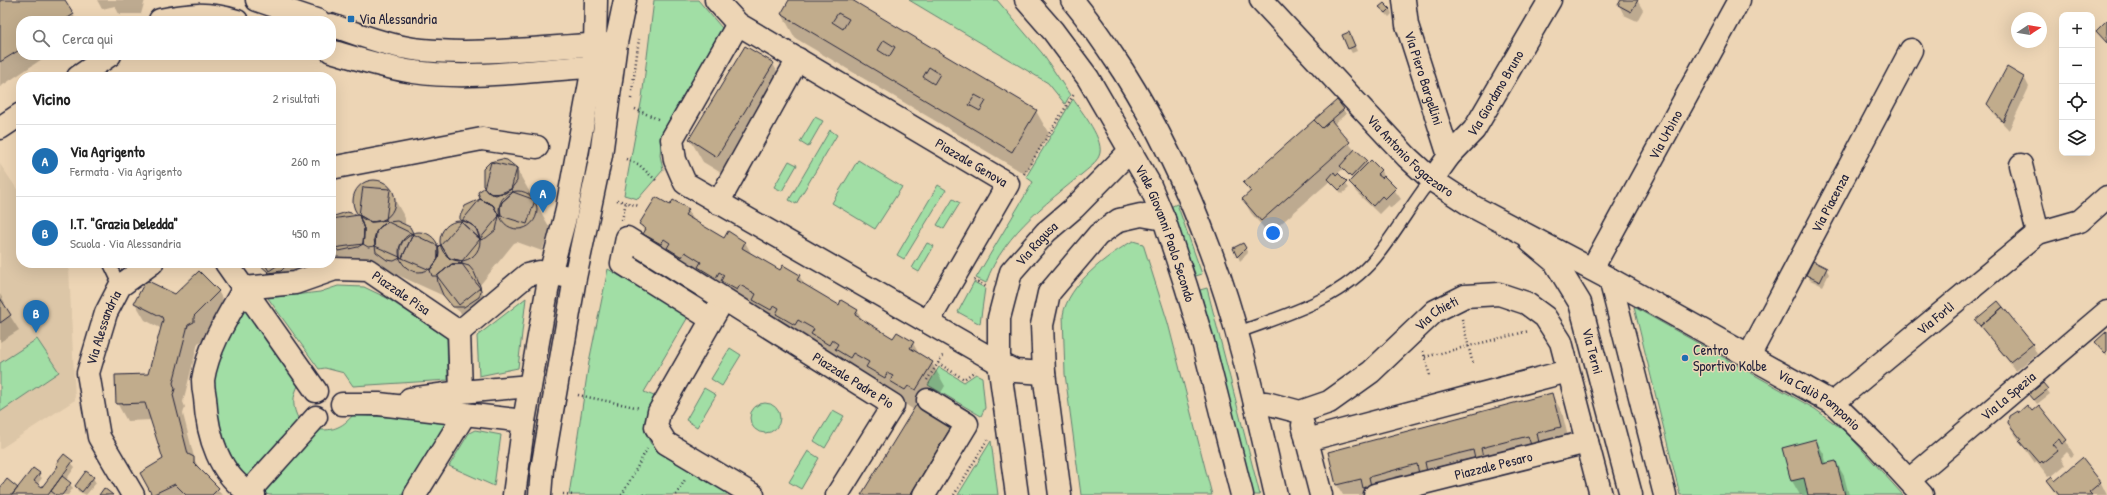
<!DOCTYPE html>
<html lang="it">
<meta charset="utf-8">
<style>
body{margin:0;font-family:"Patrick Hand",sans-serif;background:#f6f6f6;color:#222}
.controls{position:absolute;right:12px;top:12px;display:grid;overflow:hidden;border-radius:8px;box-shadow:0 4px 16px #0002}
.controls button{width:36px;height:36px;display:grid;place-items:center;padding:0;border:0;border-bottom:1px solid #e0e0e0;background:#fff;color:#222;font:20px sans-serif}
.compass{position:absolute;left:2011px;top:12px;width:36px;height:36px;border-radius:50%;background:#fff;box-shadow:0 4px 16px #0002;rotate:78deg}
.you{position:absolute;left:1273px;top:233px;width:14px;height:14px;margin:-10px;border:3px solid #fff;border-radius:50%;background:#1a73e8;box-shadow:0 0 0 6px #1a73e833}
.badge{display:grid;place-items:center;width:26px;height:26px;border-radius:50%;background:#1f6fb2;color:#fff;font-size:13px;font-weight:700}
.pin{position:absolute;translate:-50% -33px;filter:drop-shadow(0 1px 2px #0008)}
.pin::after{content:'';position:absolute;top:21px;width:14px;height:12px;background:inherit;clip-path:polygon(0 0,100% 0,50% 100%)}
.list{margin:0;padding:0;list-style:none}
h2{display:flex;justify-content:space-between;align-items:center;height:52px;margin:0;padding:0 16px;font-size:17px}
h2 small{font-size:13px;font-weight:400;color:#767676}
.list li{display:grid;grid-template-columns:26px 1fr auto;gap:12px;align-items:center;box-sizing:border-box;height:72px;padding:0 16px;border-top:1px solid #e0e0e0}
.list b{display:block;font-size:15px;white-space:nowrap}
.list p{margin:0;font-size:13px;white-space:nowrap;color:#767676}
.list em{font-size:13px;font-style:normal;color:#767676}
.icon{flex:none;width:22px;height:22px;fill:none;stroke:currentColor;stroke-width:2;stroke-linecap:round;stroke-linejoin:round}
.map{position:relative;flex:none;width:2107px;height:495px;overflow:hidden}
.search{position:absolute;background:#fff;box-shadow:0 4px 16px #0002;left:16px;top:16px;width:320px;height:44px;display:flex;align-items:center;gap:10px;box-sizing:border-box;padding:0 14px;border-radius:16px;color:#767676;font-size:15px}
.panel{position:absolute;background:#fff;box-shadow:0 4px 16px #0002;left:16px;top:72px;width:320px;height:196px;border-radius:16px}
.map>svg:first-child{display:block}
.built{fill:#dcc6a7}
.green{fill:#a1dea5;stroke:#628070}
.shadow{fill:#0003}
.building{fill:#c1ac8c;stroke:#22223b;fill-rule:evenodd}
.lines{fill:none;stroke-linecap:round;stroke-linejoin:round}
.lane-casing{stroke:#22223b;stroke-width:14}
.street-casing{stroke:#22223b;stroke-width:25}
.secondary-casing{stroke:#22223b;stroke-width:25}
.path{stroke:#22223b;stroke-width:2.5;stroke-dasharray:1 3;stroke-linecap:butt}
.lane{stroke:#edd5b5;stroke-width:11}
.street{stroke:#edd5b5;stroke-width:22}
.secondary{stroke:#edd5b5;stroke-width:22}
.poi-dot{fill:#1f6fb2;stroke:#edd5b5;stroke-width:1.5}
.labels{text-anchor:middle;stroke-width:3;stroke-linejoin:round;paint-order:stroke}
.poi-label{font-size:14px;fill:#22223b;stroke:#edd5b5;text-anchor:start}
.street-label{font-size:14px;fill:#22223b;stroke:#edd5b5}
</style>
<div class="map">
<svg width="2107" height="495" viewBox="0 0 2107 495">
<rect width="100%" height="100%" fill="#edd5b5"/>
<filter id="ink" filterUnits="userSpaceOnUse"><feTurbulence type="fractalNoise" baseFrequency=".025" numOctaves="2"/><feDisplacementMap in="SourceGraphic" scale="8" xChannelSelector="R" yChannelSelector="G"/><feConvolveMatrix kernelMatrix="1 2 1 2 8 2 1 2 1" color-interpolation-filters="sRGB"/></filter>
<g filter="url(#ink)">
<path class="built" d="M0,164L21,195V263H67L69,267L75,400L0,449Z"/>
<path class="green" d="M654,0H698L722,28L662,133L660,155L663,170L638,199L624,195L642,98Z
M909,0H997L1042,53L1070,95L1065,104L1048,83Z
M1073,99C1081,111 1106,141 1099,156C1098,159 1095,161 1094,164C1053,199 1004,231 986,283L976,278L1033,182L1026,177Z
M815,117L823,121L808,147L800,142Z
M830,130L837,135L796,204L789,200Z
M858,160L902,187L875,229L832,203Z
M789,161L797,165L782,191L774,187Z
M938,185L946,190L904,259L897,255Z
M953,199L960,203L944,229L937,225Z
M1177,204L1202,274L1196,276L1170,207Z
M1133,241L1143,244L1168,323L1212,495H1081L1065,374L1063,315C1068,285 1107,255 1133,241Z
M927,243L934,246L919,272L912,268Z
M608,269L688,317L644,392L654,396C645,417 640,423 651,444L738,495H569L589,362Z
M974,282L985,288L980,324L958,312Z
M338,286L364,287L387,298L447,338L448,380L353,386L344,373L325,368L319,369L268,298L320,292Z
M1207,288L1260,495H1253L1200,290Z
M526,298L518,368L479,376L477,336Z
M243,305L299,384C292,397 292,407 299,420L249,479L236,464L222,438L213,407L212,375Z
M1634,307L1815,409L1846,432L1903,495H1680Z
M37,339L59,372L0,412V363Z
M730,348L741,355L722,386L711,379Z
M939,367L964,382L976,374L982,377L985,408L981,416L928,385Z
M704,388L716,395L697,427L686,420Z
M750 418a15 15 0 1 1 30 0a15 15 0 1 1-30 0Z
M833,410L844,416L825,448L814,441Z
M353,415L452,421L405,495H269L260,492L314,429C331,432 342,428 353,415Z
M475,430L501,435L494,486L449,466L469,433Z
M991,441L998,495H958Z
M808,451L819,458L801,489L789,482Z"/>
<path class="shadow" d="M0,0H64L77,21H21V55H48L0,87Z
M97,0H145L141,14H119L115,6L102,9Z
M791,0H850L1036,111L1049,134L1025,174L795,38L782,14Z
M1618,0H1637L1643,10L1637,21L1624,15L1619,5L1621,2Z
M1381,8L1390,9L1392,14L1389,17Z
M1349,33L1357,51L1352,53L1349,48Z
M773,64L786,87L731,179L703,162L690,139Z
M2024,77L2029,87L2009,130L1994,114L1988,104Z
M1343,109L1346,114L1334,124L1355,151L1368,164L1380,170L1401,199L1391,208L1388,205L1379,214L1356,192L1351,183L1353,180L1343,169L1337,174L1349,188L1342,194L1330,181L1269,234L1251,213L1243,199L1250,193L1244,183Z
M507,161L516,168L550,228L542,251L517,242L514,243L480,285L483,294L495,316L475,331L461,313L450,304L444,296L391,272L384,274L379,271L350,274L346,267V270L315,274L318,279L315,282H309L307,277L284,293L271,276L259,263H331V218L347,213L360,216L356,209L355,195L362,184L379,181L393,190L395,200L405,218V226L409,228L413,234L424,233L429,236L437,247L442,248V237L445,232L450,226L461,221L466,207L482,199L480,193L484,190L490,167H489L484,185V169L492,162Z
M670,206L688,210L695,222L725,239L745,242L752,255L780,272L799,275L805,286L839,306L857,310L863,321L893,339L913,343L920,356L932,363L945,386L930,411L952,424L966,447L937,495H862L914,410L905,404L900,397L898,400L880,390L875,380L867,375L864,380L658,257L640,224Z
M1243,245L1248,253L1240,261L1235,249Z
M1826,269L1829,274L1823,286L1810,280L1807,275Z
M218,291L228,309L204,334V340L198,343L183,402L185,407L183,414L195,461L201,471L222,495H153L141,473L164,460L152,420L127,421L117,403L148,375L162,329L145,320L135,303L175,296Z
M0,294L5,303L3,305L19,330L0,342Z
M1984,331L2032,344L2037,354L2016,371Z
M2107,333V356L2096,342Z
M2047,390L2050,394L2037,404L2030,394Z
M1552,395L1562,412L1570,445L1378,495H1343L1337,485L1329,453Z
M2032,412L2066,441L2074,455L2071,457L2067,452L2061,458L2065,465L2052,476L2050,475L2048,476L2036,461L2035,463L2010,427V417Z
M1816,440L1824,454L1827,465L1836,462L1844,476L1849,495H1809V493L1800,495L1792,481Z
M64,455L75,467L66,480L73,488L68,495H0V490L18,489L33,469L42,478L37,485L42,489L59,467L57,464Z
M2082,460L2101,483L2107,495H2057L2048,481L2055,482Z
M93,478L96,483L86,495L78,491L76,486Z"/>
<path class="building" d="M0,0H65L74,14L63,21H21V49L0,62Z
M789,0H852L1037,110L1012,152L781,14ZM838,13L849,19L843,29L832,22ZM884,40L895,47L889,57L878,50ZM929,67L940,74L934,84L923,77ZM975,95L986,101L980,111L969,105Z
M1621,0H1638L1631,12L1618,5Z
M1384,3L1390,9L1386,13L1379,7Z
M2107,20V43L2096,31Z
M1349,32L1355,46L1348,49L1342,35Z
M745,46L774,63L717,157L689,139Z
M2007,67L2024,77L2003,122L1987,104Z
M1337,100L1344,109L1322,128L1314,120Z
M1314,120L1322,128L1331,120L1350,142L1261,221L1242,199L1251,191L1243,183Z
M1355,149L1367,160L1351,177L1340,166Z
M502,159L507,160L517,168V181L511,189L505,193L491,194L483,186V169L490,162Z
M1371,160L1381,170L1377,174L1382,178L1384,176L1396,188L1385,199L1382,196L1373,206L1349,182Z
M491,162L517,168L511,189L505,193L491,194L484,188Z
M1334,172L1336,175L1338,173L1347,182L1339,190L1328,179Z
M353 201a21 21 0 1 1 42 0a21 21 0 1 1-42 0Z
M363,187L390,189L386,220L371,222L359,215Z
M484,188L487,192L496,195L511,189L513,192L502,202L500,208L501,216H499L493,205L480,199L478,192Z
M499 210a19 19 0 1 1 38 0a19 19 0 1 1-38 0Z
M513,192L535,200L527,224L501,216L500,208L502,202Z
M656,197L670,205L673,200L689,209L685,215L724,238L728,231L745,242L742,248L780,270L783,265L800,275L797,280L839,305L841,300L858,310L855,315L893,338L897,332L914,342L910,348L933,362L916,390L908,386L905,390L890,381L893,376L887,373L885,378L866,367L869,362L853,353L850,358L835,349L838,344L832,340L829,345L811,334L814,329L798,320L795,325L776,314L779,308L774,305L771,310L753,300L756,294L740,285L737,290L721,281L724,275L719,272L716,278L698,267L701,262L685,252L682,257L667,248L670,243L664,239L661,244L643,234L646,229L639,224Z
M480,199L493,205L499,216L496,230L486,238L480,240L476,228L465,221L460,220V216L465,206Z
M480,199L493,205L499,216L480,239L461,222Z
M347,212L359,215L364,229V238L363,244L358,247L339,251L331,245V217Z
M359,215L371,222L386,220L388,222L380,227L376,232L375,246L368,247L363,244L364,229Z
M359,215L364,229L363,244L333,248L331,219Z
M397,221L410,227L413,233L403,241L400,247V258L394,261L387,260L376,252L374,239L376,232L380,227L388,222Z
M440 241a20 20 0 1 1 40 0a20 20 0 1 1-40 0Z
M388,222L413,234L402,258L375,246L376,232L380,227Z
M461,222L480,239L462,261L449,258L441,245Z
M399 252a20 20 0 1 1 40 0a20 20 0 1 1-40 0Z
M413,234L438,246V259L430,270L402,258Z
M1243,243L1246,248L1237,257L1233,248Z
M441,245L449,258L462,261V264H452L437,276H432L430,270L438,259V246Z
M1813,261L1827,268L1820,282L1806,275Z
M258,263H289L281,271L269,273Z
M264,263H281L269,271Z
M452,264H462L469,266L474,272L480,286L481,291L479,297L464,307H453L443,295L438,283L437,276Z
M452,264H462L480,288L459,305L437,276Z
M199,271L219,291L194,316V322L188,325L173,383L175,389L173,395L188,454L194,457V463L219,488L212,495H186L175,484L152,495L140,473L163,459L145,403L116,404L115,375L148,374L163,320L162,317L134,303L146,280L175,294Z
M0,298L11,315L0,323Z
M1998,301L2003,307L1980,326L1975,320Z
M2003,307L2033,344L2010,362L1980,326Z
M2107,331V351L2105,353L2095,342Z
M2043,383L2048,389L2034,400L2029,394Z
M1552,393L1561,427L1537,433L1539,443L1531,445L1528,436L1481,448L1483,457L1475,459L1473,450L1425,462L1427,472L1419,474L1417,464L1369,477L1371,486L1363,488L1361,479L1336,485L1328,452Z
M918,402L953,424L910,495H861Z
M2027,405L2032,411L2039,405L2067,440L2062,444L2059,439L2052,444L2058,451L2043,463L2042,461L2040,463L2027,448L2026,449L2019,441L2021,439L2008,423L2009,416L2017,411L2018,413Z
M1816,439L1823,464L1836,461L1845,495H1808L1804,478L1791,481L1782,448Z
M64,454L73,461L48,495H12L33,468L40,473L34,481L42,487L58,466L56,464Z
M2082,458L2101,482L2089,492L2092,495H2059L2047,480L2052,476L2055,481Z
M86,471L94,477L82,492L75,486Z
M62,476L71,483L62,495H56L51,491Z
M7,479L18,488L12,495H0V488Z
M104,488L108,491L113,495H99Z"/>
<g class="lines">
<defs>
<path id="lane" d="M109,263L120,286
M1236,333C1285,315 1341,300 1376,257C1393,236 1407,212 1423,190L1432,180"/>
<g id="street">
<path d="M257,0L319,21"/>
<path id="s1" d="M716,0L738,24L1008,184L928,322"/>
<path id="s2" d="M1404,0L1407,25L1449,156"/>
<path d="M160,20C189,14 208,12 237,21"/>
<path d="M738,24L672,139L675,160L685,183L999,363L1015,371L1044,373"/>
<path d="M331,25C360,35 391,47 422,50C484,56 548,46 610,44"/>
<path d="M331,51C358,59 386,68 414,72C475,81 545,68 607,66"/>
<path d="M78,77L110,55"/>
<path d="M0,128L21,114"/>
<path d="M2021,165L2038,233"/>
<path d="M331,168L482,139L537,147"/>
<path id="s3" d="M1432,180L1449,156L1474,130L1550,0"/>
<path d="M718,203L798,59"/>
<path id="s4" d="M1531,242L1555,262L1580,303L1631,495"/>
<path d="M226,263L316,391"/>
<path id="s5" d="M1592,269L1739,0"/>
<path d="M1610,279L1665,495"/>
<path d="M719,307L659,412L656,427L666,443L753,495"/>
<path id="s6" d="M711,319L622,263L627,238L893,405L837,495"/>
<path d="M459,332L527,275L540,272L564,276"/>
<path id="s7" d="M1749,356L1911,50"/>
<path d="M410,399L461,392L530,386"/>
<path id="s8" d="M1833,403L2038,233L2080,221L2107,197"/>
<path d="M342,404H379L524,421"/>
<path id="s9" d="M1255,404L1266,403L1300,412L1329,402L1371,372L1435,311L1465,296L1499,294L1526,303L1545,317L1561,342L1601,495"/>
<path d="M1303,425L1321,495"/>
<path d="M1307,440L1568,371"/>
<path id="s10" d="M1909,480L2107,312"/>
<path id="s11" d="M133,495L99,437L88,373L106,313L120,286L152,263"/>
<path d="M246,495L316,417"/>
<path id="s12" d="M254,495C219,478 207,434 205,398C204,393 203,386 203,380C208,347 228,316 244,288L295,283L335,269L368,270L459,332L461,392"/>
<path d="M415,495L465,414"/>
<path d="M514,495L524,421L550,274L566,214L593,67L595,44L596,0"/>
<path d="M540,495L542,469L575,278L601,155L616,43L625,0"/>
<path d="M924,495L967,424L928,400"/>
<path id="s13" d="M1017,495L999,363V318L1011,272L1046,232L1074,208L1130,151"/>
<path d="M1060,495L1044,373L1042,325L1049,293L1098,235L1119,220L1141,215L1164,219"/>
<path id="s14" d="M1375,495L1587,442"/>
</g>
<g id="secondary">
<path id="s15" d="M1026,0L1053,31L1088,78L1149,183L1164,219L1186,286L1203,342L1242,495"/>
<path d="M1072,0C1091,22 1107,47 1123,71C1159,128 1187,188 1210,250C1240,329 1257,413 1276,495"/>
<path id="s16" d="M1261,0L1407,157L1432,180L1472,206L1610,279L1833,403L1876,445L1922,495"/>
</g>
</defs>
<use href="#lane" class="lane-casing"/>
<use href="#street" class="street-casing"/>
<use href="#secondary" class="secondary-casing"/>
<path class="path" d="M631,99L639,39
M635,109L660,120
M626,159L638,164L658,182
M1024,174L1074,94
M617,200L639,206
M622,220L626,202
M974,280L987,287
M1462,319L1473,365
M1423,351L1430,376
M1425,357L1529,331
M938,363L964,379L975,371
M927,380L944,354
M578,395L640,408
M563,494L574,495
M622,495L647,449
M639,495H651
M676,495L686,478
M954,495L989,437"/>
<use href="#lane" class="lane"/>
<use href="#street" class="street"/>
<use href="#secondary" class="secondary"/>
</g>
</g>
<g class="poi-dot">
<rect x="347" y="15" width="8" height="8" rx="2"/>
<circle cx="1685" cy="358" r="4"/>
</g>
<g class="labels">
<g class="poi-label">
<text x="359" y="24">Via Alessandria</text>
<text x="1693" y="355">Centro<tspan x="1693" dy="16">Sportivo Kolbe</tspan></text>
</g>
<g class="street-label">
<text dy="5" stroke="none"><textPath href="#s2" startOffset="81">Via Piero Bargellini</textPath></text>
<text dy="5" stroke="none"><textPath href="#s3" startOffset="108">Via Giordano Bruno</textPath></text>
<text dy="5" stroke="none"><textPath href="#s5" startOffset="153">Via Urbino</textPath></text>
<text dy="5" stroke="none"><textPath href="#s16" startOffset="216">Via Antonio Fogazzaro</textPath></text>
<text dy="5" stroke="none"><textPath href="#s1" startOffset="304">Piazzale Genova</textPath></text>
<text dy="5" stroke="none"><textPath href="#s7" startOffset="173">Via Piacenza</textPath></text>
<text dy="5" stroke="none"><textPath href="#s15" startOffset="274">Viale Giovanni Paolo Secondo</textPath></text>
<text dy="5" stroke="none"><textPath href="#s13" startOffset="264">Via Ragusa</textPath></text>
<text dy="5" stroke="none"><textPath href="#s12" startOffset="400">Piazzale Pisa</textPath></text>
<text dy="5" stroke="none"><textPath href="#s9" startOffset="217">Via Chieti</textPath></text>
<text dy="5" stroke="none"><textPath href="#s8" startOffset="133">Via Forlì</textPath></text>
<text dy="5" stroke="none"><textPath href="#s11" startOffset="180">Via Alessandria</textPath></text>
<text dy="5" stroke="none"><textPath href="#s4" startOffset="129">Via Terni</textPath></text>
<text dy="5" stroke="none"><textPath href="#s6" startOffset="398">Piazzale Padre Pio</textPath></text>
<text dy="5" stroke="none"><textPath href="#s10" startOffset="130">Via La Spezia</textPath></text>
<text dy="5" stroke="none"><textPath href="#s16" startOffset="694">Via Caliò Pomponio</textPath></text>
<text dy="5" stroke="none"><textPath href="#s14" startOffset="122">Piazzale Pesaro</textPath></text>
</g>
</g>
</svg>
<div class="controls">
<button>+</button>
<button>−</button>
<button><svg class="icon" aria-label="locate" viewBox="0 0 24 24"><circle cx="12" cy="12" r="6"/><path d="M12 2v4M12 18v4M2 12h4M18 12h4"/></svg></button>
<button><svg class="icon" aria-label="layers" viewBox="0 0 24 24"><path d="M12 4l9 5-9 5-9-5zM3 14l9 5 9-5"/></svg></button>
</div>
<svg class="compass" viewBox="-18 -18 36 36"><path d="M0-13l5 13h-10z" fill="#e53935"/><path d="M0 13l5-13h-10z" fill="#767676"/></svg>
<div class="you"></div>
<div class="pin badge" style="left:543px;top:213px">A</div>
<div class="pin badge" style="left:36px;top:333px">B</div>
<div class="search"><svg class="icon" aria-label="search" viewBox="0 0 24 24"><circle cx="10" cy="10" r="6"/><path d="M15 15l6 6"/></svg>Cerca qui</div>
<section class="panel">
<h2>Vicino<small>2 risultati</small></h2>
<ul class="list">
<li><span class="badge">A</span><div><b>Via Agrigento</b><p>Fermata · Via Agrigento</p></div><em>260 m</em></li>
<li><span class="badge">B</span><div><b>I.T. &quot;Grazia Deledda&quot;</b><p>Scuola · Via Alessandria</p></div><em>450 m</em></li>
</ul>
</section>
</div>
